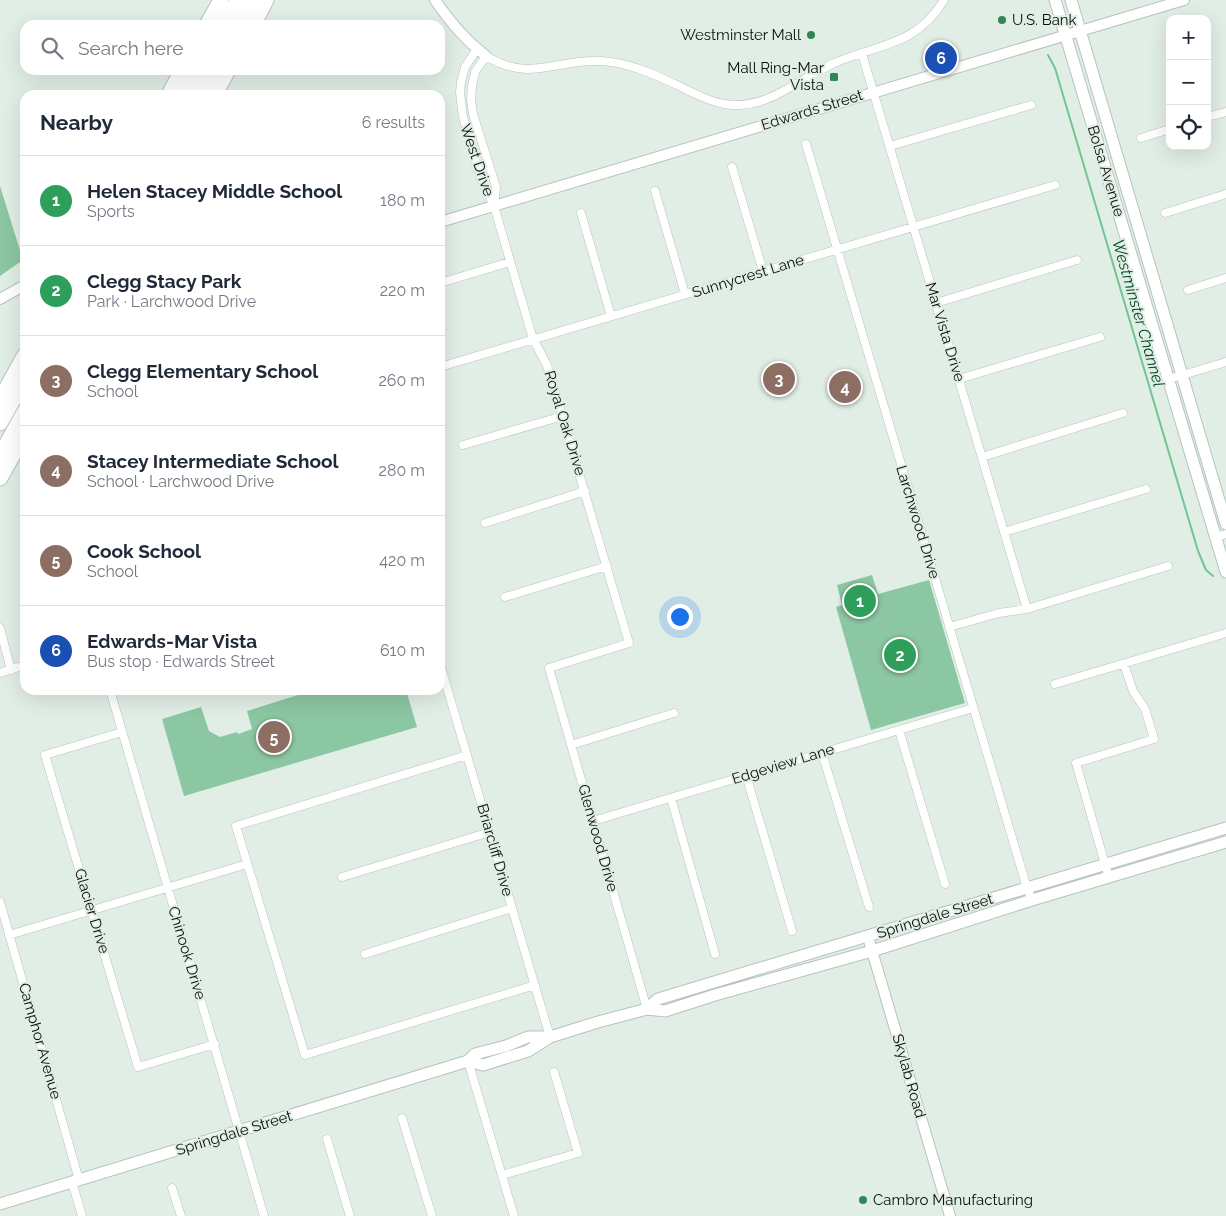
<!DOCTYPE html>
<meta charset="utf-8">
<style>
body{margin:0;font-family:Raleway,sans-serif;background:#f6f6f7;color:#1f2937}
.controls{position:absolute;right:15px;top:15px;display:grid;overflow:hidden;border-radius:10px;box-shadow:0 5px 20px #0002}
.controls button{width:45px;height:45px;display:grid;place-items:center;padding:0;border:0;border-bottom:1px solid #e0e1e3;background:#fff;color:#1f2937;font:25px sans-serif}
.you{position:absolute;left:679px;top:616px;width:18px;height:18px;margin:-12px;border:4px solid #fff;border-radius:50%;background:#1a73e8;box-shadow:0 0 0 8px #1a73e833}
.badge{display:grid;place-items:center;width:32px;height:32px;border-radius:50%;background:#7c3aed;color:#fff;font-size:16px;font-weight:700}
.pin{position:absolute;translate:-50% -50%;border:2px solid #fff;box-shadow:0 1px 5px #0006}
.list{margin:0;padding:0;list-style:none}
h2{display:flex;justify-content:space-between;align-items:center;height:65px;margin:0;padding:0 20px;font-size:21px}
h2 small{font-size:16px;font-weight:400;color:#747a83}
.list li{display:grid;grid-template-columns:32px 1fr auto;gap:15px;align-items:center;box-sizing:border-box;height:90px;padding:0 20px;border-top:1px solid #e0e1e3}
.list b{display:block;font-size:19px;white-space:nowrap}
.list p{margin:0;font-size:16px;white-space:nowrap;color:#747a83}
.list em{font-size:16px;font-style:normal;color:#747a83}
.icon{flex:none;width:28px;height:28px;fill:none;stroke:currentColor;stroke-width:2;stroke-linecap:round;stroke-linejoin:round}
.map{position:relative;flex:none;width:1226px;height:1216px;overflow:hidden}
.search{position:absolute;background:#fff;box-shadow:0 5px 20px #0002;left:20px;top:20px;width:425px;height:55px;display:flex;align-items:center;gap:12px;box-sizing:border-box;padding:0 18px;border-radius:15px;color:#747a83;font-size:19px}
.panel{position:absolute;background:#fff;box-shadow:0 5px 20px #0002;left:20px;top:90px;width:425px;height:605px;border-radius:15px}
.map>svg:first-child{display:block}
.green{fill:#8bc7a2}
.lines{fill:none;stroke-linecap:round;stroke-linejoin:round}
.stream{stroke:#70c593;stroke-width:2}
.minor-casing{stroke:#b7c3bb;stroke-width:9}
.tertiary-casing{stroke:#b7c3bb;stroke-width:12}
.secondary-casing{stroke:#b7c3bb;stroke-width:13}
.motorway-casing{stroke:#b7c3bb;stroke-width:17}
.minor{stroke:#fff;stroke-width:8}
.tertiary{stroke:#fff;stroke-width:10}
.secondary{stroke:#fff;stroke-width:11}
.motorway{stroke:#fff;stroke-width:15}
.poi-dot{fill:#318659;stroke:#e1eee5;stroke-width:2}
.labels{text-anchor:middle;stroke-width:4;stroke-linejoin:round;paint-order:stroke}
.poi-label{font-size:15px;fill:#0a0e0b;stroke:#e1eee5;text-anchor:start}
.street-label{font-size:15px;fill:#0a0e0b;stroke:#e1eee5}
.water-label{font-size:16px;font-style:italic;fill:#004626;stroke:#e1eee5}
</style>
<div class="map">
<svg width="1226" height="1216" viewBox="0 0 1226 1216">
<rect width="100%" height="100%" fill="#e1eee5"/>
<path class="green" d="M0,186L23,260L0,276Z
M872,575L878,594L929,580L965,703L871,730L836,607L842,605L837,585Z
M314,690H406L417,727L184,796L162,719L201,707L209,731L220,737L237,732L238,734L252,729L247,711Z"/>
<g class="lines">
<path class="stream" d="M1048,55L1055,68L1198,551L1206,570L1213,576"/>
<defs>
<path id="minor" d="M477,49L465,67L461,82L460,93L463,117L481,179L494,206L533,339L547,365L629,643L549,668L647,1009
M862,54L1027,609
M1207,117L1226,112
M1141,138L1170,129
M806,144L1027,888L1032,900
M890,146L1031,105
M732,167L763,271
M655,191L685,294
M494,206L496,187L473,114L471,100L472,86L475,72L486,56C531,83 554,59 600,61C627,62 654,74 679,86C693,93 708,101 724,104C766,111 797,80 832,64C876,44 916,47 944,0
M581,213L611,316
M1165,213L1226,194
M440,283L510,262
M1188,290L1226,278
M936,303L1077,260
M440,367L1055,185
M959,379L1100,337
M1169,379L1226,362
M463,445L563,416
M982,457L1123,413
M485,523L585,491
M1004,532L1146,489
M1216,537L1226,534
M505,597L607,566
M949,627L999,613L1027,609L1168,566
M0,628L11,670
M440,664L550,1037
M0,673L25,665
M1055,684L1226,633
M110,690L264,1216
M899,730L945,884
M122,732L45,755L138,1067L215,1044
M571,745L674,713
M822,753L869,907
M467,755L236,826L305,1055L535,985
M746,775L792,931
M671,798L715,954
M593,821L973,708
M342,877L490,832
M1109,878L1076,763L1154,739L1145,709L1133,691L1124,664
M0,902L79,1180
M9,935L247,864
M365,954L512,908
M468,1061L514,1216
M402,1118L432,1216
M327,1139L350,1216
M502,1175L578,1153L554,1072
M72,1182L82,1216
M172,1188L181,1216"/>
<path id="tertiary" d="M435,0C449,21 465,40 486,56
M440,222L1184,0
M0,299L25,285
M868,937L950,1216"/>
<path id="secondary" d="M1055,0L1226,572
M1071,0L1226,524
M647,1009L658,999L1226,828
M468,1061L483,1065L528,1051L550,1037L598,1022L647,1009L665,1011L715,995L872,951L1032,900L1226,842
M0,1204L468,1061L475,1054L506,1046L528,1037H550"/>
<path id="motorway" d="M207,25L221,0
M224,25L238,0
M240,25L254,0
M253,25L266,0
M169,95L182,70
M185,95L199,70
M201,95L215,70
M214,95L228,70
M0,400L25,355
M0,423L25,379
M0,456L25,411
M0,478L25,433"/>
</defs>
<use href="#minor" class="minor-casing"/>
<use href="#tertiary" class="tertiary-casing"/>
<use href="#secondary" class="secondary-casing"/>
<use href="#motorway" class="motorway-casing"/>
<use href="#minor" class="minor"/>
<use href="#tertiary" class="tertiary"/>
<use href="#secondary" class="secondary"/>
<use href="#motorway" class="motorway"/>
</g>
<g class="poi-dot">
<circle cx="1002" cy="20" r="5"/>
<circle cx="811" cy="35" r="5"/>
<rect x="829" y="72" width="10" height="10" rx="2.5"/>
<circle cx="863" cy="1200" r="5"/>
</g>
<g class="labels">
<g class="poi-label">
<text x="1012" y="25">U.S. Bank</text>
<text x="801" y="40" text-anchor="end">Westminster Mall</text>
<text x="824" y="73" text-anchor="end">Mall Ring-Mar<tspan x="824" dy="17">Vista</tspan></text>
<text x="873" y="1205">Cambro Manufacturing</text>
</g>
<g class="street-label">
<text transform="translate(812 110) rotate(-17)" y="5">Edwards Street</text>
<text transform="translate(477 160) rotate(71)" y="5">West Drive</text>
<text transform="translate(1106 171) rotate(73)" y="5">Bolsa Avenue</text>
<text transform="translate(748 276) rotate(-17)" y="5">Sunnycrest Lane</text>
<text transform="translate(945 332) rotate(73)" y="5">Mar Vista Drive</text>
<text transform="translate(565 423) rotate(73)" y="5">Royal Oak Drive</text>
<text transform="translate(918 522) rotate(73)" y="5">Larchwood Drive</text>
<text transform="translate(783 764) rotate(-17)" y="5">Edgeview Lane</text>
<text transform="translate(598 838) rotate(74)" y="5">Glenwood Drive</text>
<text transform="translate(495 850) rotate(74)" y="5">Briarcliff Drive</text>
<text transform="translate(92 911) rotate(73)" y="5">Glacier Drive</text>
<text transform="translate(935 916) rotate(-17)" y="5">Springdale Street</text>
<text transform="translate(187 953) rotate(73)" y="5">Chinook Drive</text>
<text transform="translate(40 1041) rotate(74)" y="5">Camphor Avenue</text>
<text transform="translate(909 1076) rotate(74)" y="5">Skylab Road</text>
<text transform="translate(234 1133) rotate(-17)" y="5">Springdale Street</text>
</g>
<g class="water-label">
<text transform="translate(1139 313) rotate(74)" y="6">Westminster Channel</text>
</g>
</g>
</svg>
<div class="controls">
<button>+</button>
<button>−</button>
<button><svg class="icon" aria-label="locate" viewBox="0 0 24 24"><circle cx="12" cy="12" r="6"/><path d="M12 2v4M12 18v4M2 12h4M18 12h4"/></svg></button>
</div>
<div class="you"></div>
<div class="pin badge" style="left:860px;top:601px;background:#2e9e5b">1</div>
<div class="pin badge" style="left:900px;top:655px;background:#2e9e5b">2</div>
<div class="pin badge" style="left:779px;top:379px;background:#8d6e63">3</div>
<div class="pin badge" style="left:845px;top:387px;background:#8d6e63">4</div>
<div class="pin badge" style="left:274px;top:737px;background:#8d6e63">5</div>
<div class="pin badge" style="left:941px;top:58px;background:#1a4fb4">6</div>
<div class="search"><svg class="icon" aria-label="search" viewBox="0 0 24 24"><circle cx="10" cy="10" r="6"/><path d="M15 15l6 6"/></svg>Search here</div>
<section class="panel">
<h2>Nearby<small>6 results</small></h2>
<ul class="list">
<li><span class="badge" style="background:#2e9e5b">1</span><div><b>Helen Stacey Middle School</b><p>Sports</p></div><em>180 m</em></li>
<li><span class="badge" style="background:#2e9e5b">2</span><div><b>Clegg Stacy Park</b><p>Park · Larchwood Drive</p></div><em>220 m</em></li>
<li><span class="badge" style="background:#8d6e63">3</span><div><b>Clegg Elementary School</b><p>School</p></div><em>260 m</em></li>
<li><span class="badge" style="background:#8d6e63">4</span><div><b>Stacey Intermediate School</b><p>School · Larchwood Drive</p></div><em>280 m</em></li>
<li><span class="badge" style="background:#8d6e63">5</span><div><b>Cook School</b><p>School</p></div><em>420 m</em></li>
<li><span class="badge" style="background:#1a4fb4">6</span><div><b>Edwards-Mar Vista</b><p>Bus stop · Edwards Street</p></div><em>610 m</em></li>
</ul>
</section>
</div>
